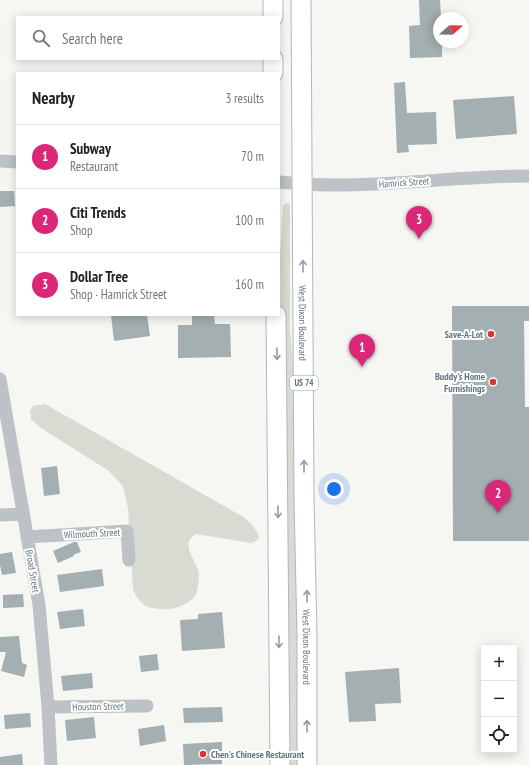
<!DOCTYPE html>
<meta charset="utf-8">
<style>
body{margin:0;font-family:"PT Sans Narrow",sans-serif;background:#f2f2f2;color:#222}
.controls{position:absolute;right:12px;bottom:12px;display:grid;overflow:hidden;border-radius:0px;box-shadow:0 2px 10px #0003}
.controls button{width:36px;height:36px;display:grid;place-items:center;padding:0;border:0;border-bottom:1px solid #e0e0e0;background:#fff;color:#222;font:20px sans-serif}
.compass{position:absolute;left:433px;top:12px;width:36px;height:36px;border-radius:50%;background:#fff;box-shadow:0 2px 10px #0003;rotate:70deg}
.you{position:absolute;left:334px;top:489px;width:14px;height:14px;margin:-10px;border:3px solid #fff;border-radius:50%;background:#1a73e8;box-shadow:0 0 0 6px #1a73e833}
.badge{display:grid;place-items:center;width:26px;height:26px;border-radius:50%;background:#db2777;color:#fff;font-size:13px;font-weight:700}
.pin{position:absolute;translate:-50% -33px;filter:drop-shadow(0 1px 2px #0008)}
.pin::after{content:'';position:absolute;top:21px;width:14px;height:12px;background:inherit;clip-path:polygon(0 0,100% 0,50% 100%)}
.list{margin:0;padding:0;list-style:none}
h2{display:flex;justify-content:space-between;align-items:center;height:52px;margin:0;padding:0 16px;font-size:17px}
h2 small{font-size:13px;font-weight:400;color:#767676}
.list li{display:grid;grid-template-columns:26px 1fr auto;gap:12px;align-items:center;box-sizing:border-box;height:64px;padding:0 16px;border-top:1px solid #e0e0e0}
.list b{display:block;font-size:15px;white-space:nowrap}
.list p{margin:0;font-size:13px;white-space:nowrap;color:#767676}
.list em{font-size:13px;font-style:normal;color:#767676}
.icon{flex:none;width:22px;height:22px;fill:none;stroke:currentColor;stroke-width:2;stroke-linecap:round;stroke-linejoin:round}
.map{position:relative;flex:none;width:529px;height:765px;overflow:hidden}
.search{position:absolute;background:#fff;box-shadow:0 2px 10px #0003;left:16px;top:16px;width:264px;height:44px;display:flex;align-items:center;gap:10px;box-sizing:border-box;padding:0 14px;border-radius:0px;color:#767676;font-size:15px}
.panel{position:absolute;background:#fff;box-shadow:0 2px 10px #0003;left:16px;top:72px;width:264px;height:244px;border-radius:0px}
.map>svg:first-child{display:block}
.green{fill:#d7dbd2}
.building{fill:#a4afb2}
.lines{fill:none;stroke-linecap:round;stroke-linejoin:round}
.highway-casing{stroke:#b2b7b9;stroke-width:21}
.minor{stroke:#bcc2c5;stroke-width:13}
.highway{stroke:#fff;stroke-width:19}
.oneway{stroke:#919fa4}
.poi-dot{fill:#dc372d;stroke:#fff;stroke-width:1.5}
.labels{text-anchor:middle;stroke-width:4;stroke-linejoin:round;paint-order:stroke}
.shield{fill:#fff;stroke:#919fa4;stroke-width:1}
.shield-label{font-size:9px;font-weight:bold;fill:#62767d}
.street-label{font-size:10px;fill:#62767d;stroke:#fff}
.poi-label{font-size:10px;font-weight:bold;fill:#62767d;stroke:#fff;text-anchor:end}
</style>
<div class="map">
<svg width="529" height="765" viewBox="0 0 529 765">
<rect width="100%" height="100%" fill="#f6f6f3"/>
<path class="green" d="M288,203L290,205V329L297,417L299,765H284L280,256L283,206L284,204Z
M45,404L245,518C251,524 257,529 259,538L256,541L251,543L196,534C179,544 196,560 199,573C199,576 198,591 196,594C193,602 178,608 170,609C165,610 149,608 146,606C139,601 136,597 133,589L128,508L123,486L109,471L41,428L31,419L30,411L33,406Z"/>
<path class="building" d="M419,0H440L441,18H439V42H442V57L410,58L409,26L420,25Z
M405,82L407,113L436,112L437,144L408,145L409,152L397,153L394,83Z
M514,96L517,134L456,139L453,100Z
M0,191H14L15,206L0,207Z
M452,306H529V321H524L525,407H529V541H453Z
M111,315H147L150,336L114,341Z
M192,315H214L215,324H230L231,357L178,358V325H192Z
M57,466L60,494L44,496L41,468Z
M74,542H77L81,552L73,555L74,556L58,563L53,551Z
M12,552L16,573L2,575L0,565V554Z
M102,569L104,586L60,592L57,575Z
M23,594L24,607L3,608V595Z
M83,609L85,626L60,629L57,612Z
M222,612L225,648L182,651L180,620L198,619V614Z
M19,636L22,663L27,665L24,677L1,671L6,652H0V637Z
M157,654L159,670L141,672L139,656Z
M399,668L401,703L375,704L376,721L349,722L345,672Z
M92,673L93,688L63,691L61,676Z
M222,707L223,722L184,723L183,708Z
M30,713L31,727L5,729L4,715Z
M94,717L96,738L67,741L65,720Z
M164,725L166,741L140,746L138,729Z
M222,742V764L184,765L183,744Z
M22,754L23,765H0V757Z"/>
<g class="lines">
<defs>
<g id="highway">
<path id="s1" d="M301,0L304,498L307,635V765"/>
<path d="M273,17V0"/>
<path d="M273,73V59"/>
<path d="M276,315L280,765"/>
</g>
</defs>
<use href="#highway" class="highway-casing"/>
<path class="minor" d="M0,161L17,162
M279,182C310,185 342,186 374,184C425,182 477,176 529,176
M0,379L39,605L48,707L51,765
M0,515L23,514
M27,537L127,531L129,560
M48,707L147,706"/>
<use href="#highway" class="highway"/>
</g>
<defs><path id="oneway-shaft" d="M-6 0H5M1.5-3L5.5 0L1.5 3" fill="none" stroke-width="1.6" stroke-linecap="round" stroke-linejoin="round"/></defs>
<g class="oneway">
<use href="#oneway-shaft" transform="translate(303 266) rotate(-90)"/>
<use href="#oneway-shaft" transform="translate(277 354) rotate(89)"/>
<use href="#oneway-shaft" transform="translate(304 466) rotate(-90)"/>
<use href="#oneway-shaft" transform="translate(278 512) rotate(89)"/>
<use href="#oneway-shaft" transform="translate(307 596) rotate(-91)"/>
<use href="#oneway-shaft" transform="translate(279 642) rotate(90)"/>
<use href="#oneway-shaft" transform="translate(307 726) rotate(-90)"/>
</g>
<g class="poi-dot">
<circle cx="491" cy="334" r="4"/>
<circle cx="493" cy="382" r="4"/>
<circle cx="203" cy="754" r="4"/>
</g>
<g class="labels">
<rect class="shield" x="290" y="376" width="28" height="14" rx="3"/>
<g class="shield-label">
<text x="304" y="386">US 74</text>
</g>
<g class="street-label">
<text transform="translate(404 182) rotate(-4)" y="4">Hamrick Street</text>
<text dy="4" stroke="none"><textPath href="#s1" startOffset="323">West Dixon Boulevard</textPath></text>
<text transform="translate(92 533) rotate(-3)" y="4">Wilmouth Street</text>
<text transform="translate(33 571) rotate(80)" y="4">Broad Street</text>
<text dy="4" stroke="none"><textPath href="#s1" startOffset="647">West Dixon Boulevard</textPath></text>
<text transform="translate(98 706) rotate(-1)" y="4">Houston Street</text>
</g>
<g class="poi-label">
<text x="483" y="338">Save-A-Lot</text>
<text x="485" y="380">Buddy's Home<tspan x="485" dy="12">Furnishings</tspan></text>
<text x="211" y="758" text-anchor="start">Chen's Chinese Restaurant</text>
</g>
</g>
</svg>
<div class="controls">
<button>+</button>
<button>−</button>
<button><svg class="icon" aria-label="locate" viewBox="0 0 24 24"><circle cx="12" cy="12" r="6"/><path d="M12 2v4M12 18v4M2 12h4M18 12h4"/></svg></button>
</div>
<svg class="compass" viewBox="-18 -18 36 36"><path d="M0-13l5 13h-10z" fill="#e53935"/><path d="M0 13l5-13h-10z" fill="#767676"/></svg>
<div class="you"></div>
<div class="pin badge" style="left:362px;top:367px">1</div>
<div class="pin badge" style="left:498px;top:513px">2</div>
<div class="pin badge" style="left:419px;top:239px">3</div>
<div class="search"><svg class="icon" aria-label="search" viewBox="0 0 24 24"><circle cx="10" cy="10" r="6"/><path d="M15 15l6 6"/></svg>Search here</div>
<section class="panel">
<h2>Nearby<small>3 results</small></h2>
<ul class="list">
<li><span class="badge">1</span><div><b>Subway</b><p>Restaurant</p></div><em>70 m</em></li>
<li><span class="badge">2</span><div><b>Citi Trends</b><p>Shop</p></div><em>100 m</em></li>
<li><span class="badge">3</span><div><b>Dollar Tree</b><p>Shop · Hamrick Street</p></div><em>160 m</em></li>
</ul>
</section>
</div>
